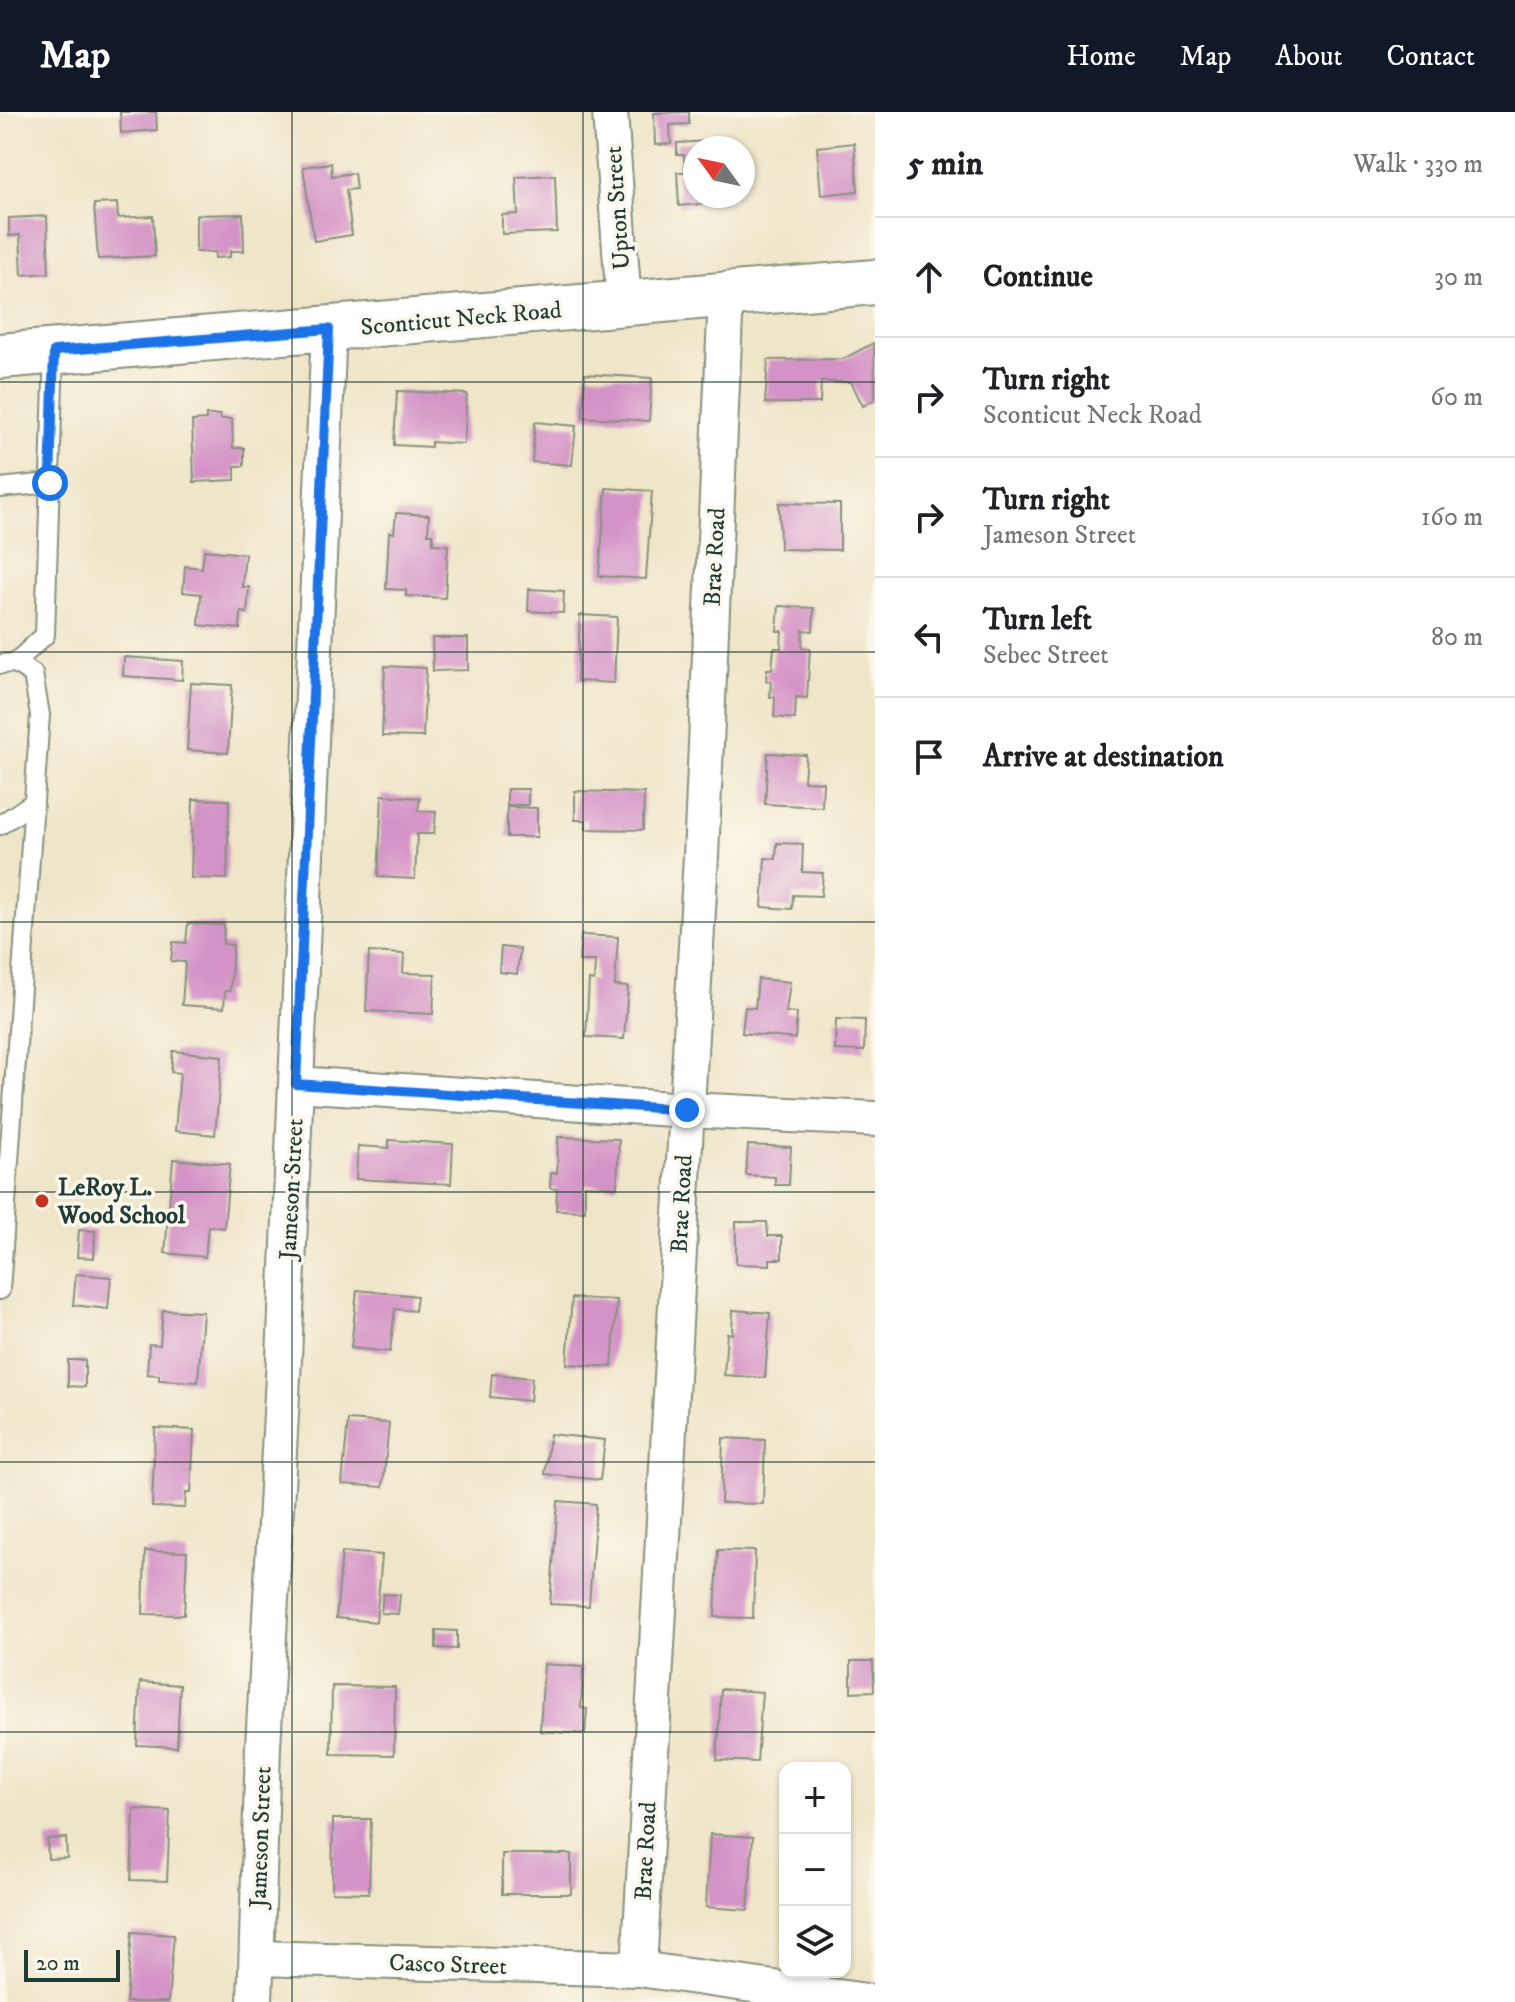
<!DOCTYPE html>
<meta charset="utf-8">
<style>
body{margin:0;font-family:"IM FELL DW Pica",serif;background:#f6f6f6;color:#202124}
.controls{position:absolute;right:24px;bottom:24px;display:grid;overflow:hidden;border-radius:16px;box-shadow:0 2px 6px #0004}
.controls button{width:72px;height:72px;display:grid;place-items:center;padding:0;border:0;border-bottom:2px solid #e0e0e0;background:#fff;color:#202124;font:40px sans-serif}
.compass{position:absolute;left:683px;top:24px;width:72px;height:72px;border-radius:50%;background:#fff;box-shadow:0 2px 6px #0004;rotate:303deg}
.scale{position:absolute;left:24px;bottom:20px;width:96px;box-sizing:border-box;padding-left:8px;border:4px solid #1f3d34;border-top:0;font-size:22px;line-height:28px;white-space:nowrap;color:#1f3d34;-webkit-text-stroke:6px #fbf7ec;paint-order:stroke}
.stop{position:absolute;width:24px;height:24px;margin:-18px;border:6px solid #1a73e8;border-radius:50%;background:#fff}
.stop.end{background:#1a73e8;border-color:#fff;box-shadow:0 2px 8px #0008}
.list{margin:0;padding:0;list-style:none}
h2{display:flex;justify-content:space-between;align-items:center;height:104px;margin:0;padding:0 32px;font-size:34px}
h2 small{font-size:26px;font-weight:400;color:#757577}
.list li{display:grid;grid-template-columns:52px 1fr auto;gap:24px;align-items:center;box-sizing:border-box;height:120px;padding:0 32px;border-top:2px solid #e0e0e0}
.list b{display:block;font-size:30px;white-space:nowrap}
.list p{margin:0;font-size:26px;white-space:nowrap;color:#757577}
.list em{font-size:26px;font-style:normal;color:#757577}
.icon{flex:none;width:44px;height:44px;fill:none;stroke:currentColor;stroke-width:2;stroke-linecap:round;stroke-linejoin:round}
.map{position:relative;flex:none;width:875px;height:1890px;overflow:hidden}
header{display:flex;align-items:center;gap:48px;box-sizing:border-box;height:112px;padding:0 40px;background:#111827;color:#fff}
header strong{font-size:38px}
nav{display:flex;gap:44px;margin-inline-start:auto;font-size:28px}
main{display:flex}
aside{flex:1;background:#fff}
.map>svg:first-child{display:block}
.building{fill:#d493c6}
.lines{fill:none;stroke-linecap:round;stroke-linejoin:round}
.lane-casing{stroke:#87917e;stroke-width:22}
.street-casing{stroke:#87917e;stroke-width:38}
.secondary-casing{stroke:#87917e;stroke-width:48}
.lane{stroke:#fff;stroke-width:18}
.street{stroke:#fff;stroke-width:34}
.secondary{stroke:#fff;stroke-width:44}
.route{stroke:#1a73e8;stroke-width:10}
.grid{fill:none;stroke:#1f3d34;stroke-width:2;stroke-opacity:0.55}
.poi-dot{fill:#c8321e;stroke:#fbf7ec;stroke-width:3}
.labels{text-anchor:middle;stroke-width:7;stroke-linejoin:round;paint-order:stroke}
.street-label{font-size:24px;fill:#1f3d34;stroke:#fbf7ec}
.poi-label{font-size:24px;font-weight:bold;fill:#1f3d34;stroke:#fbf7ec;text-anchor:start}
</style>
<header>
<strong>Map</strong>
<nav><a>Home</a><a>Map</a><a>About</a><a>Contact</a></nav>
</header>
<main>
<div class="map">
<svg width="875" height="1890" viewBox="0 0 875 1890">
<rect width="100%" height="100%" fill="#fbf7ec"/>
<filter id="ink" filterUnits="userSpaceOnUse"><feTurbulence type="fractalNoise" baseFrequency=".0125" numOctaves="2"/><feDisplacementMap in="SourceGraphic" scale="16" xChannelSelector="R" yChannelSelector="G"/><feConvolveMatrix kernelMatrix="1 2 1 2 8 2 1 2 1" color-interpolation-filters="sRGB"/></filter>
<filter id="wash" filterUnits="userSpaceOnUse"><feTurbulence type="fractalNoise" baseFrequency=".006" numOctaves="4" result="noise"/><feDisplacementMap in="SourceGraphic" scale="32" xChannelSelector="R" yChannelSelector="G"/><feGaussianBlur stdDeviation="1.8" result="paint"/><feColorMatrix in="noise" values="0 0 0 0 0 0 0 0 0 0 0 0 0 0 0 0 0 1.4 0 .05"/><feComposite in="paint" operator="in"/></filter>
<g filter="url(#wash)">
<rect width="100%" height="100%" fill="#efe5c8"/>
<g id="blocks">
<path class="building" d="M120,0H156L157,18L121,21Z
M679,0H689V12L670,13L671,32L655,33L654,1Z
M707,29V36H695V84H722L723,90L679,94L677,60H685L684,43H677V31Z
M854,31L858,79L821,83L817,35Z
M331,51L332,64L354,61L356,77L346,78L352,123L314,129L303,55Z
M555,63L557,120L502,122V103L518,102L516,65Z
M117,91L118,106L153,104L155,144L98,147L94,92Z
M243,102L244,139H230V145L215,146V140H196V103Z
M47,104L49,161L22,163L20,123L9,124V106Z
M874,231L875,287L863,294L851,270H821L820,291H765L768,248L843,247Z
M585,262L652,266L649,309L583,305Z
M397,279L467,282L464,332L431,330V335L394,333Z
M206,303H220L221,307H232L233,336H244V354H235V368L194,370L192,309L206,308Z
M535,310L576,314L572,353L532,350Z
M606,376L652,379L646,467L599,464Z
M779,391L840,392V438L780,437Z
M396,401L429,403L428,422H433V432L448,433L445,486L406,484V478L386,477L389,420L394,421Z
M204,438L245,442L242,475H249L247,501L241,500L240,517L199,513L201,482L183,480L185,454L202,456Z
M529,477L564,479L563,501L528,499Z
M779,494L814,496L813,519L803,518L802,536H810L807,586L796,585L795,607L774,605L775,585H770L771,569H766L767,557H772L774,536H781L782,519H777Z
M580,503L617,505L614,571L577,569Z
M432,526H468V558L433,559Z
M124,545L183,549L182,568L123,564Z
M385,554L426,556L423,625L382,624Z
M191,571L232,573L228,641L187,638Z
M768,641L806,643L804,669L823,670L822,695L765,692Z
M507,677H528V693H507Z
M575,679L644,681L643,718L586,717V708H575Z
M382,683L420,686L418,699L436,700L434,722H417L415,767L378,765Z
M193,687L229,688L227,767L191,766Z
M507,695L537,696V725H507Z
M777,731L803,732L802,760L823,761L821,784L793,783L792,797L762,795L765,746L776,747Z
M188,811L224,813L223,832L233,833L230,879H225L224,896L182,893L185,850L171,849L173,830L186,831Z
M581,823L618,825L615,874L628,875L624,927L586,925L589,868L594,869L595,849H579Z
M501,835L520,837L517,862L499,860Z
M369,840L404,842L403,861L435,862L433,902L366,899Z
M758,867L790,870L786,900L797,901L795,927L742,921L745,895L755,896Z
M836,907L865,908L864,939L835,938Z
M173,939L222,944L215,1023L175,1019L180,961L171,960Z
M558,1025L619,1027L617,1075L585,1073V1099L556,1098L557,1077L550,1076L551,1061H557Z
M389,1028L453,1032L451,1072L356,1067L358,1034L389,1036Z
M748,1033L791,1035L789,1073H775V1065L746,1063Z
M173,1047L230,1052L224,1116L208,1114L205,1145L165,1141Z
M736,1110H767L768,1124H782V1147H770V1153L736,1152Z
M79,1118L95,1119L94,1146L77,1145Z
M76,1162L111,1165L108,1197L73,1193Z
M357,1178L417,1184L415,1199L395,1197L390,1240L351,1236Z
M572,1186L617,1188L612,1255L567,1252Z
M163,1198L203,1200L198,1270L159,1268V1263L147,1262L149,1232L160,1233Z
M733,1198L770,1201L765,1266L724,1263L727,1221L732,1222Z
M68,1248H85V1275L68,1274Z
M492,1262L532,1266L530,1289L490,1285Z
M348,1308L389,1311L383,1375L342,1372Z
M155,1316L194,1318L191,1381H186L185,1396L152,1395Z
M550,1322L605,1328L600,1368L545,1362Z
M723,1326L765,1328L763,1392L721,1391Z
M558,1389L596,1392L589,1494L550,1492Z
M718,1438L755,1439L753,1506L715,1505Z
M145,1439L187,1440L184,1503L143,1502Z
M342,1440L382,1443L376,1510L336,1506Z
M383,1482L400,1483L398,1502L381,1501Z
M436,1518L457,1519V1537L436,1536Z
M851,1549H873L874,1579L851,1580Z
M544,1552L583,1555L581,1596L587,1597L585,1622L540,1619Z
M140,1570L180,1573L177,1635L137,1633Z
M332,1574L395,1575L394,1643L331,1642Z
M721,1577L762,1580L757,1650L717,1648Z
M134,1697L170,1699L167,1769L131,1768Z
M333,1707H371L369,1781L332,1780Z
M710,1722L753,1725L748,1798L706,1795Z
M66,1726L67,1746L48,1747L47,1727Z
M502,1742H571V1782H502Z
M132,1820L174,1823L168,1890H126Z"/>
</g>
</g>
<g filter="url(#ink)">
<use href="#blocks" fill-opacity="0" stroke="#87917e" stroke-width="2"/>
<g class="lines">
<defs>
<path id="lane" d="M0,376L50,371
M0,552L15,551L45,523L54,239
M0,713L34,690
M0,1178L40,603L33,562L15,551"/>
<path id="street" d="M610,0L624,192
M296,972L687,998L875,1007
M257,1846L639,1857L873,1890
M639,1857L701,744L726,183
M255,1890L263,1635L284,1246L329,217"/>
<path id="secondary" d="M0,244L875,170"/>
</defs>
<use href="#lane" class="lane-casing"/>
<use href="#street" class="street-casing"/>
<use href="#secondary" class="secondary-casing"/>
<use href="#lane" class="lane"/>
<use href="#street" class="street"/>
<use href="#secondary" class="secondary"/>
</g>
</g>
<g class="lines" filter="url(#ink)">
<path class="route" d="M50,371L54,239L329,217L296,972L687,998"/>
</g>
<path class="grid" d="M292,0V1890M583,0V1890M0,270H875M0,540H875M0,810H875M0,1080H875M0,1350H875M0,1620H875"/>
<circle class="poi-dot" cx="42" cy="1089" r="8"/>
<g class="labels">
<g class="street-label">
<text transform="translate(617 96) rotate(-94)" y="8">Upton Street</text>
<text transform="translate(461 206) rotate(-5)" y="8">Sconticut Neck Road</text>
<text transform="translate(714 445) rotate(-87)" y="8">Brae Road</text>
<text transform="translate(291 1077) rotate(-87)" y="8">Jameson Street</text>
<text transform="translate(681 1092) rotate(-87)" y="8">Brae Road</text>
<text transform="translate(260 1725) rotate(-88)" y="8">Jameson Street</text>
<text transform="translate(645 1739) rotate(-87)" y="8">Brae Road</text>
<text transform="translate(448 1852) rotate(2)" y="8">Casco Street</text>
</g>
<g class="poi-label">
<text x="58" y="1083">LeRoy L.<tspan x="58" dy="28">Wood School</tspan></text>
</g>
</g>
</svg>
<div class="controls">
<button>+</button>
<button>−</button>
<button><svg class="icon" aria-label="layers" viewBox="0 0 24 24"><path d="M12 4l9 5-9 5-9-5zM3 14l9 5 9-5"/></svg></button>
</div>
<svg class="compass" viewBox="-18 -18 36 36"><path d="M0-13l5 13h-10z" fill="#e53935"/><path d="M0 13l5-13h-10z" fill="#757577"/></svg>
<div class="scale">20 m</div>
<div class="stop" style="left:50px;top:371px"></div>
<div class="stop end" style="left:687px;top:998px"></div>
</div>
<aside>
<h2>5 min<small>Walk · 330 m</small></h2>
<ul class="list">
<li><svg class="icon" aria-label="ahead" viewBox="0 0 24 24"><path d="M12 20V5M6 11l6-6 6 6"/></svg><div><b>Continue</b></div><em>30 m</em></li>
<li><svg class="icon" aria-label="right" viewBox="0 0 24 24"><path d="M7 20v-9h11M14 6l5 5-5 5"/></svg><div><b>Turn right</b><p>Sconticut Neck Road</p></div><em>60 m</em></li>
<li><svg class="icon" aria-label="right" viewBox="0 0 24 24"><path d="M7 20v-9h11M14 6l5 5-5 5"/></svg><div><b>Turn right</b><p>Jameson Street</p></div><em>160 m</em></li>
<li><svg class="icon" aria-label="left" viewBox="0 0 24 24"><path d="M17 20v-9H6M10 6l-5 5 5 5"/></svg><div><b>Turn left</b><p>Sebec Street</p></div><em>80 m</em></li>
<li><svg class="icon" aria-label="arrive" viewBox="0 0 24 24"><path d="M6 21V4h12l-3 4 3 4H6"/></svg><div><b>Arrive at destination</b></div></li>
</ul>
</aside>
</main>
